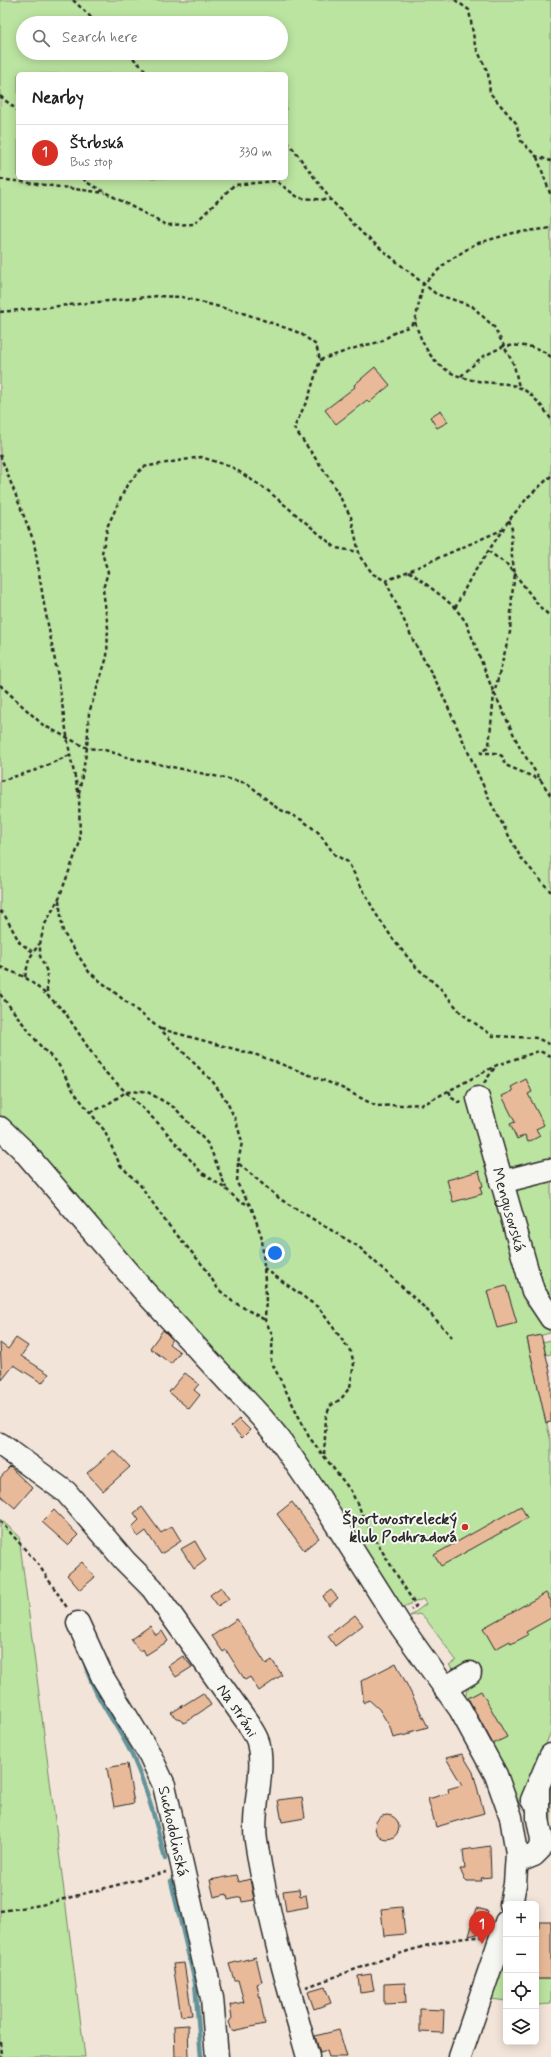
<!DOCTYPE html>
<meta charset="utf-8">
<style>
body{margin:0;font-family:Mynerve,sans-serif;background:#f6f6f6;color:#222}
.controls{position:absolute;right:12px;bottom:12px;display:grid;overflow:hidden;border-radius:6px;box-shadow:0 2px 10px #0003}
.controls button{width:36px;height:36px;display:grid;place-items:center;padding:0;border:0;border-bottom:1px solid #e0e0e0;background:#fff;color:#222;font:20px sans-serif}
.you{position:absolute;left:275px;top:1253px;width:14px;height:14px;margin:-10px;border:3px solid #fff;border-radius:50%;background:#1a73e8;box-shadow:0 0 0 6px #1a73e833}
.badge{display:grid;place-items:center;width:26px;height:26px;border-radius:50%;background:#d93025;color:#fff;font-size:13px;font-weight:700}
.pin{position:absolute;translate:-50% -33px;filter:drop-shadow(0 1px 2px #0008)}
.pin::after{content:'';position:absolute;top:21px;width:14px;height:12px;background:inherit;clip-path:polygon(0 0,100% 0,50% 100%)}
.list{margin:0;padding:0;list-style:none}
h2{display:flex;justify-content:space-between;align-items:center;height:52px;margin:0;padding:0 16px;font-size:17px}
h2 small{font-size:13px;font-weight:400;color:#767676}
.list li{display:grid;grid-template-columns:26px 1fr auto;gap:12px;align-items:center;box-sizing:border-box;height:56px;padding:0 16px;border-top:1px solid #e0e0e0}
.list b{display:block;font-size:15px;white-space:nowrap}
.list p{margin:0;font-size:13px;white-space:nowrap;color:#767676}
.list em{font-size:13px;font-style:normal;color:#767676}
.icon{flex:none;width:22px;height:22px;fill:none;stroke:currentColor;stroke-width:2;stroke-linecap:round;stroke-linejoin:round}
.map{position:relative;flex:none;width:551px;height:2057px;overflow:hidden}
.search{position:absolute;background:#fff;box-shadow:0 2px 10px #0003;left:16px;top:16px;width:272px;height:44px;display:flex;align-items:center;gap:10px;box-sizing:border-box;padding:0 14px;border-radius:22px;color:#767676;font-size:15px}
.panel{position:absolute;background:#fff;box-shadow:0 2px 10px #0003;left:16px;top:72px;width:272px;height:108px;border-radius:6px}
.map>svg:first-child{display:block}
.green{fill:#bbe4a0;stroke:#738866;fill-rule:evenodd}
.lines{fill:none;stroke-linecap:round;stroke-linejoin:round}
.stream{stroke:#63939a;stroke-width:4.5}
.building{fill:#e9ba9a;stroke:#2b2b2b}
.minor-casing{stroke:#2b2b2b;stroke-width:25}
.path{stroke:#2b2b2b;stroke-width:2.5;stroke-dasharray:4 3;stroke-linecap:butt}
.minor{stroke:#f6f6f2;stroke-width:22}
.poi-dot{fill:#c8321e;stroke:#f6f6f2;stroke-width:1.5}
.labels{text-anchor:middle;stroke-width:4;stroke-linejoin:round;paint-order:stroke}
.street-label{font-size:16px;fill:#2b2b2b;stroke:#f6f6f2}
.poi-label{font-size:16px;font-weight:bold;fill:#2b2b2b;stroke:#f6f6f2;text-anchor:end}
</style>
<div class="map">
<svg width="551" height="2057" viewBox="0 0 551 2057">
<rect width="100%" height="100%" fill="#f2e4d8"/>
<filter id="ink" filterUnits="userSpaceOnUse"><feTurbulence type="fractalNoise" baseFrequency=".025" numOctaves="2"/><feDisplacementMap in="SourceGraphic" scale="8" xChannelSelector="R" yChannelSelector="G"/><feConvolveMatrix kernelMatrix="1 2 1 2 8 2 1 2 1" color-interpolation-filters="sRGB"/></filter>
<g filter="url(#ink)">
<path class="green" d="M0,0H551V1326L547,1328L550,1333L527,1339L551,1442V1731L523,1805L517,1804L465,1699L468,1684L449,1665L456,1660L425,1618L419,1614L410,1616L426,1604L423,1599L403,1607L398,1604L367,1555L0,1128ZM23,23H281V53H23ZM18,74H286V178H18Z
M551,1340V1354L546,1355L543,1342Z
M0,1519L19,1536L85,2057H0Z
M551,1786V1821H550L548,1815Z
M506,1966V2001L491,1999L499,1976Z
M536,1979H551V2004L536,2005Z"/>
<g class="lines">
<path class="stream" d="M85,1663C94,1698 117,1723 132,1755C147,1788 157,1824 165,1859
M171,1881L195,1982L201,2057"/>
</g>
<path class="building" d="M375,367L390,385L369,403L367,400L336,424L325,410L355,387L354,385Z
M441,410L448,422L437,428L430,417Z
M526,1079L532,1092L528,1094L544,1125L536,1129L540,1136L528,1142L525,1135L517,1139L510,1124L515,1122L502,1096L513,1091L511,1087Z
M479,1171L483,1186L480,1187L482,1194L453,1202L447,1180Z
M506,1286L517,1323L497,1328L487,1291Z
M163,1330L172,1339L169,1344L180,1352L171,1364L150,1348Z
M541,1335L551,1376V1422L546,1423L527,1338Z
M16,1338L28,1346L21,1356L49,1374L42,1383L14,1365L2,1380L0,1343L8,1349Z
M185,1373L199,1384L194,1390L200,1395L189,1409L169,1392Z
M239,1419L250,1430L242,1438L231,1426Z
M114,1450L130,1467L103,1491L87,1473Z
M10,1467L32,1488L15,1508L0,1495V1478Z
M292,1502L319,1538L304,1550L277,1514Z
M521,1506L527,1518L441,1566L434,1555Z
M142,1507L161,1533L172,1526L181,1541L161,1554L146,1531L138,1537L132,1527L139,1520L134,1513Z
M54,1510L78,1535L68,1545L42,1522Z
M195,1541L206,1560L194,1569L181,1549Z
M82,1562L95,1577L80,1590L67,1575Z
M221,1587L229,1599L218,1606L210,1595Z
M331,1590L338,1598L329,1606L323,1596Z
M546,1593L551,1601V1618L526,1632L528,1635L511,1644L510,1641L495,1649L483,1628Z
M355,1615L363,1625L335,1646L328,1636Z
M237,1619L266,1664L272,1660L282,1675L259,1691L250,1677L245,1680L226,1650L223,1652L212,1636Z
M150,1626L156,1635L162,1631L168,1641L146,1655L143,1649L139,1651L131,1639Z
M183,1656L192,1667L176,1677L168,1666Z
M396,1663L428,1727L410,1732V1734L393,1738L390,1727L379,1709L369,1700L364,1703L361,1681Z
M481,1691L507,1737L493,1744L468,1698Z
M203,1693L211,1705L184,1723L171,1713Z
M462,1754L473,1772L484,1813L436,1827L428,1799L449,1793L448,1789L462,1785L446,1758Z
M127,1764L134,1803L114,1807L107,1768Z
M302,1797L305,1818L282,1822L278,1800Z
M375 1827a12 12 0 1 1 24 0a12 12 0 1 1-24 0Z
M490,1846L491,1877L481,1878L482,1881H467L464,1878L460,1869H465L463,1850Z
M237,1875L239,1882L250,1879L254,1900L242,1902L241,1897L228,1900L227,1894L214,1897L210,1880Z
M299,1889L300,1896L306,1895L308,1907L286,1911L283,1891Z
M402,1907L405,1934L384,1936L381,1909Z
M477,1908L488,1911L481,1933L469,1936Z
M539,1921H551V1979H536V1927H539Z
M256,1957L262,1982L257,1984L265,2024L232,2031L229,2022L232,2018L230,2005L244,2002L238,1980H234L229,1964Z
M184,1963L192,2015L181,2016L173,1964Z
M371,1974L374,1991L360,1993L358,1976Z
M405,1983L406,2003L384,2004V1984Z
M325,1987L331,2003L314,2009L308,1992Z
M420,2009L444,2010L443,2033L420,2032Z
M188,2025L189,2057H175L174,2026Z
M339,2030L347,2057H329L327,2051L320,2053L315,2036Z"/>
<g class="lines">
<defs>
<g id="minor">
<path id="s1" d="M478,1098L533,1291L551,1318"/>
<path d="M0,1128L22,1149L143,1290L262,1418L280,1440L319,1497L402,1628L460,1709L496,1775L511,1817L517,1853L515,1884L511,1904"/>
<path d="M501,1182L549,1170"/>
<path id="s2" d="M0,1444L66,1492L125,1561L152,1588L248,1723C251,1729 256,1735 258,1742C266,1774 251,1808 256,1841C267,1914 288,1987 308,2057"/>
<path id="s3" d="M78,1623L103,1678L150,1755L164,1785L212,1998L217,2057"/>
<path d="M445,1688L470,1673"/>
<path d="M532,1800L551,1755"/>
<path d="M517,1862L534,1855L541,1848L542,1839L538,1819V1788"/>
<path d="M460,2057L506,1922"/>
</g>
</defs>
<use href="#minor" class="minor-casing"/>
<path class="path" d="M73,0L97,23
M455,0L469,10L475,45L488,73L490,93L516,123L521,141L536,156L551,161
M128,53L149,74
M0,96L18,111
M286,143L291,146L331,200L363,234L436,294L472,306L494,327L504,346C523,345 537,345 551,357
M537,157L551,196
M83,178L86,182L166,225L194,224L234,185L276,181L299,198L331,200
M0,179L105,193
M0,312L157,296L182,297L246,314L300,333L316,345L320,360
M415,322C426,357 441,375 478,381C491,384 506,382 518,387C532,392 543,408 551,419
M461,376L482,357L504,346L514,365L519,387
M0,455L34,542L44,604L57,671L70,755L79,795L80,842L59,898L44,926L40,944V956L47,972V995L64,1011L103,1070L161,1126L201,1172L226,1189L239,1201L250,1205
M509,520L512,529L511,551L515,574L512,595L510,632L494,694L489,746L481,753H495L502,756L505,765L541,780
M504,529L386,581L373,574L360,557L351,517L330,479L294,428L309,396L320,360L361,346L380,342L397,331L408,327L415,322L423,284L447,262L475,244L513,233L551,228
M488,551L509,566L539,606L551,617
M409,571L444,598L455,608L466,622L491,686L520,748L551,796
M386,581L413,640L439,687L492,805L521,858L551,892
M455,608L471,577L509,520L528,497L551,476
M0,685L43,725L87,748L105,750L130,758L247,783L277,808L302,820L318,832L335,855L348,862L376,914L395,942L416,967L441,989L462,1014L493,1036L537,1038L551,1045
M0,781L36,770L70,755
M79,793L87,748L89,713L107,657L108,628L103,589L108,572L102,553L108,525L127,485L143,467L201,457L232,467L267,490L336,548L359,552
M59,900L63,932L89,972L160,1029L213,1082L226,1100L236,1121L242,1142L238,1163L280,1199L359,1247L426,1309L452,1337
M0,911L5,916L20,943L33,952
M0,967L25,977L47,995
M25,977L29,959L39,944
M0,994L42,1048L57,1062L74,1092L104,1130L120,1165L141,1186L166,1222L205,1268L218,1289L232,1301L265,1320
M161,1029L260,1056L338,1086L376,1106L424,1104L497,1065L539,1051L551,1056
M484,1083L495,1067
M449,1091L452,1098L458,1102L462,1101
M90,1112L105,1106L126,1092L146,1091L175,1108L209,1145L226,1188
M238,1163L237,1183L252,1209L262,1238L266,1295L265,1320L273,1336L271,1361L309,1437L351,1491L374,1538L416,1606L411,1610
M264,1268L319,1308L351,1352L354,1364L350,1387L341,1399L330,1406L326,1417L324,1456
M0,1521L38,1564L68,1609
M0,1911L41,1905L166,1872
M306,1987C358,1970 429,1937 483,1937
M0,2042L1,2057"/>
<use href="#minor" class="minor"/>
</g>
</g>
<circle class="poi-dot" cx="465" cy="1527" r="4"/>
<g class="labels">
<g class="street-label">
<text dy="6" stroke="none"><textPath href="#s1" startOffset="116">Mengusovská</textPath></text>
<text dy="6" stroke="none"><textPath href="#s2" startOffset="360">Na stráni</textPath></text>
<text dy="6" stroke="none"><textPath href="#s3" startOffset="231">Suchodolinská</textPath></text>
</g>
<g class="poi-label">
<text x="457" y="1524">Športovostrelecký<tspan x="457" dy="18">klub Podhradová</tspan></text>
</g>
</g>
</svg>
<div class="controls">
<button>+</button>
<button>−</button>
<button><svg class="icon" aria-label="locate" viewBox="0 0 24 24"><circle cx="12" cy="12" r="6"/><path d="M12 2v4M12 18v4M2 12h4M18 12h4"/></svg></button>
<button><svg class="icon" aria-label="layers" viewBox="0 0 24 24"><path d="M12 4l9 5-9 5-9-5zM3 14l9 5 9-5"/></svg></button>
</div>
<div class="you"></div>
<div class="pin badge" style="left:482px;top:1944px">1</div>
<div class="search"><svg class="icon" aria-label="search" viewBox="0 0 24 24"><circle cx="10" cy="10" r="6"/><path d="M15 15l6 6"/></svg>Search here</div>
<section class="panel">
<h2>Nearby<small></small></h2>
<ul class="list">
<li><span class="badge">1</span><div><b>Štrbská</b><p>Bus stop</p></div><em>330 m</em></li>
</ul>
</section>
</div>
